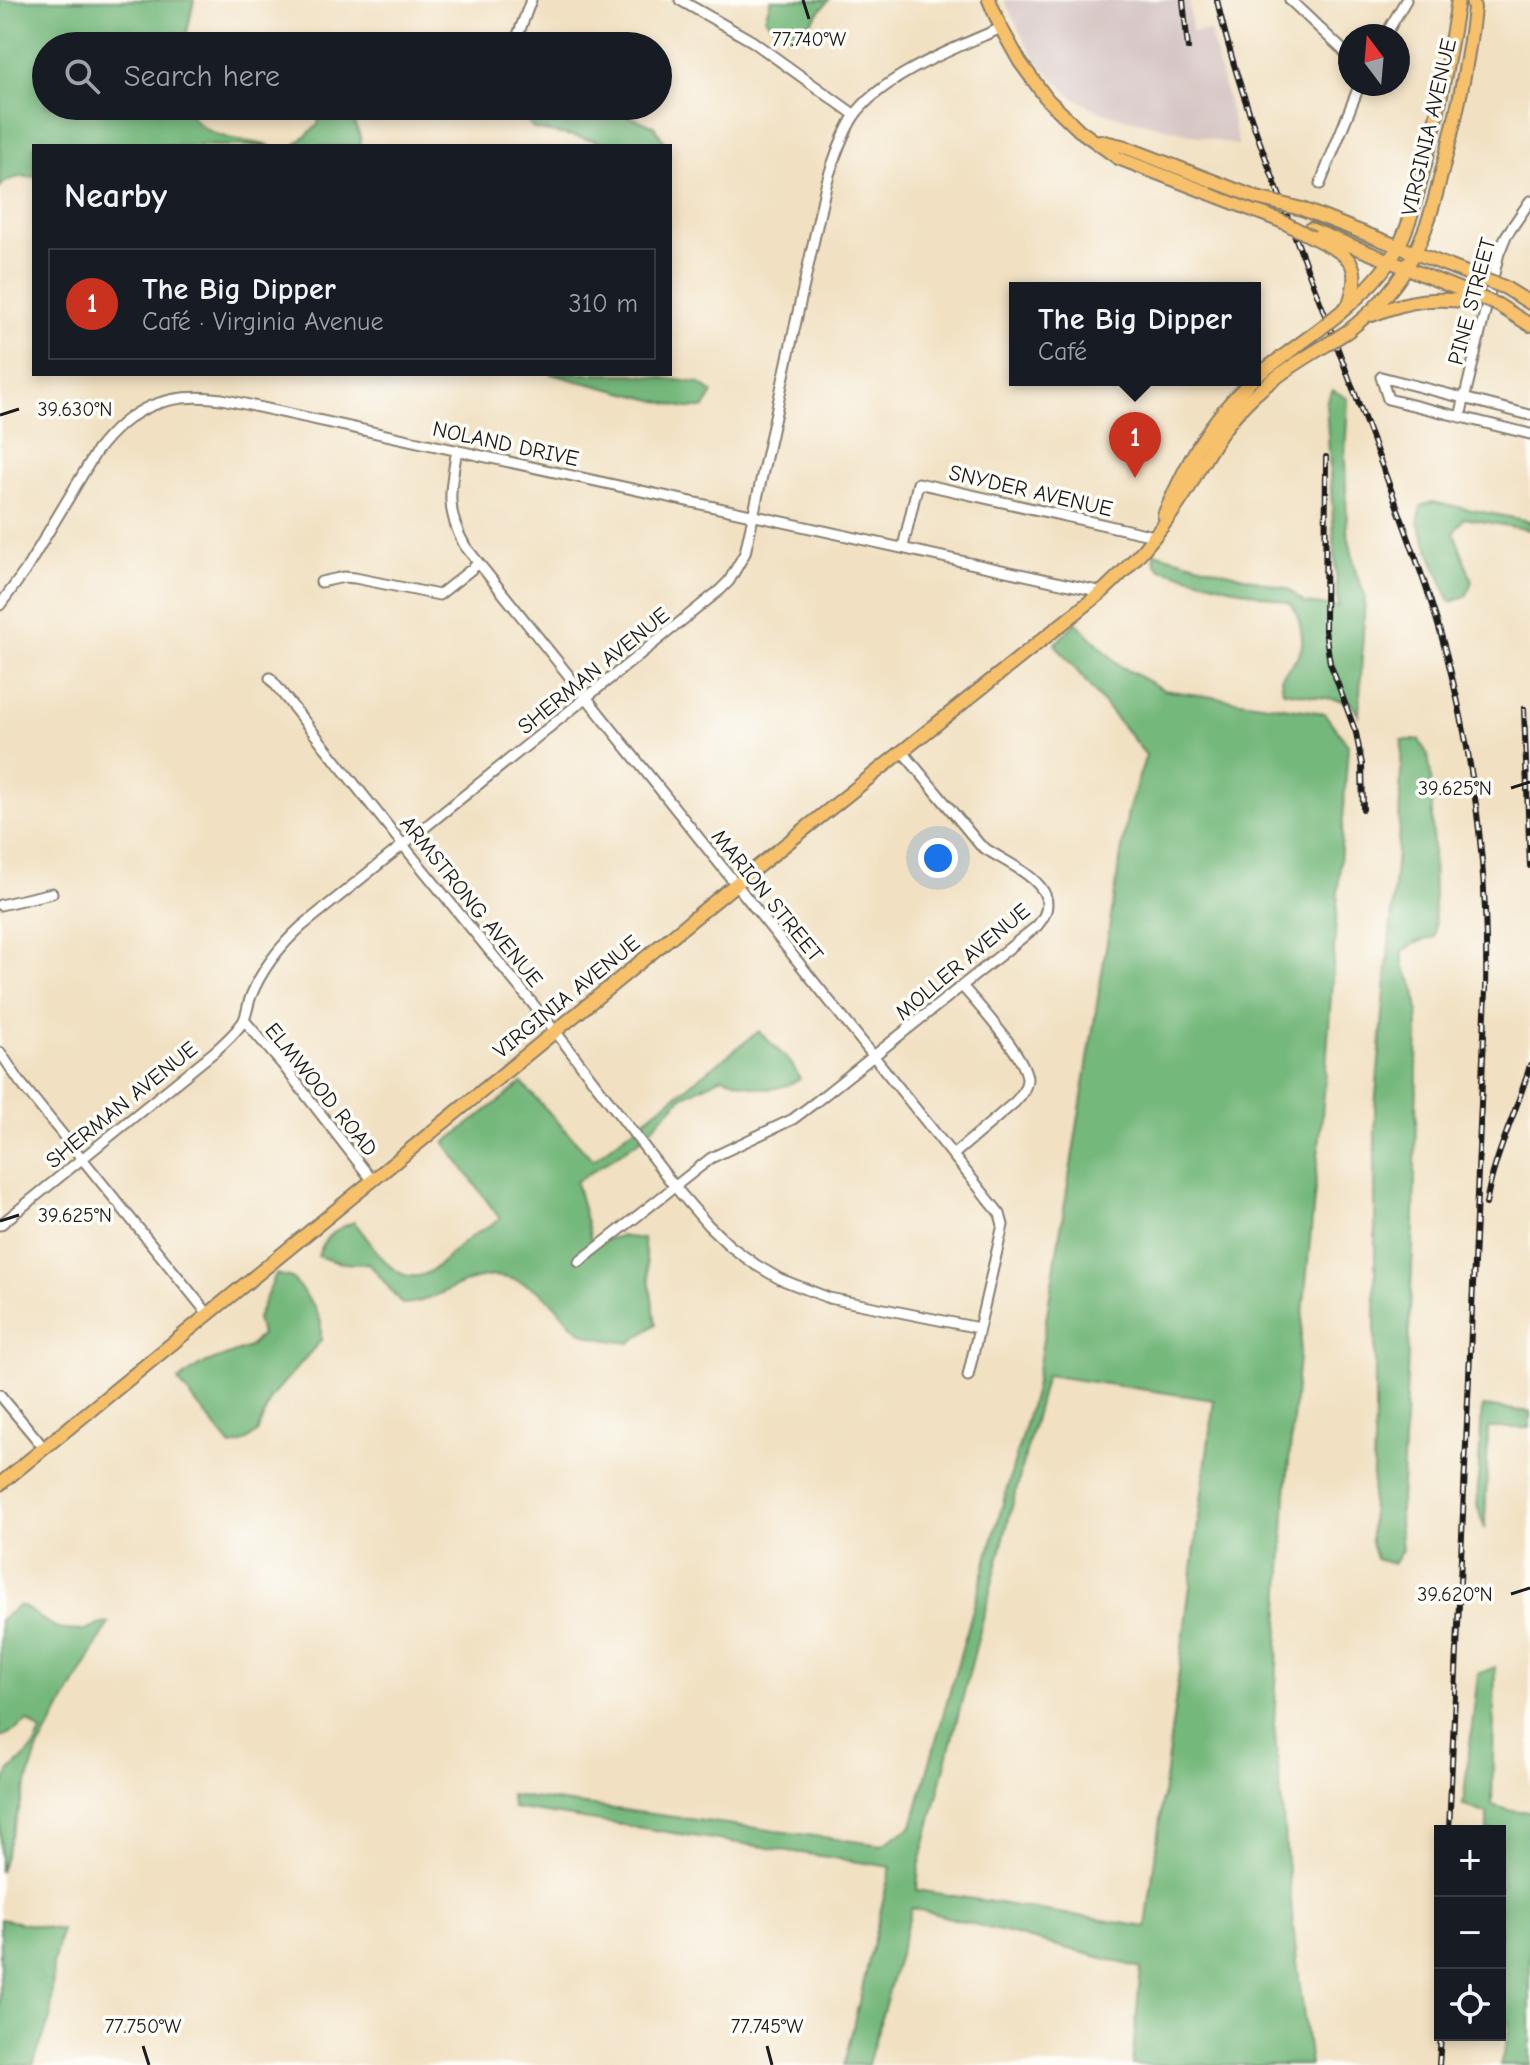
<!DOCTYPE html>
<meta charset="utf-8">
<style>
body{margin:0;font-family:"Comic Neue",sans-serif;background:#20242c;color:#f1f3f6}
.controls{position:absolute;right:24px;bottom:24px;display:grid;overflow:hidden;border-radius:0px;box-shadow:0 4px 12px #0003}
.controls button{width:72px;height:72px;display:grid;place-items:center;padding:0;border:0;border-bottom:2px solid #363941;background:#171b24;color:#f1f3f6;font:40px sans-serif}
.compass{position:absolute;left:1338px;top:24px;width:72px;height:72px;border-radius:50%;background:#171b24;box-shadow:0 4px 12px #0003;rotate:344deg}
.you{position:absolute;left:938px;top:858px;width:28px;height:28px;margin:-20px;border:6px solid #fff;border-radius:50%;background:#1a73e8;box-shadow:0 0 0 12px #1a73e833}
.badge{display:grid;place-items:center;width:52px;height:52px;border-radius:50%;background:#c8321e;color:#fff;font-size:26px;font-weight:700}
.pin{position:absolute;translate:-50% -66px;filter:drop-shadow(0 2px 4px #0008)}
.pin::after{content:'';position:absolute;top:42px;width:28px;height:24px;background:inherit;clip-path:polygon(0 0,100% 0,50% 100%)}
.popup{position:absolute;left:1009px;top:282px;width:252px;height:104px;box-sizing:border-box;display:grid;place-content:center;border-radius:0px;background:#171b24;filter:drop-shadow(0 2px 6px #0005);font-size:26px;white-space:nowrap;color:#9ea1a6}
.popup b{font-size:30px;color:#f1f3f6}
.popup::after{content:'';position:absolute;left:50%;top:100%;margin-left:-16px;border:16px solid transparent;border-top-color:#171b24}
.list{margin:0;padding:0;list-style:none}
h2{display:flex;justify-content:space-between;align-items:center;height:104px;margin:0;padding:0 32px;font-size:34px}
h2 small{font-size:26px;font-weight:400;color:#9ea1a6}
.list li{display:grid;grid-template-columns:52px 1fr auto;gap:24px;align-items:center;box-sizing:border-box;height:112px;margin:0 16px 16px;padding:0 16px;border:2px solid #363941;border-radius:0px}
.list b{display:block;font-size:30px;white-space:nowrap}
.list p{margin:0;font-size:26px;white-space:nowrap;color:#9ea1a6}
.list em{font-size:26px;font-style:normal;color:#9ea1a6}
.icon{flex:none;width:44px;height:44px;fill:none;stroke:currentColor;stroke-width:2;stroke-linecap:round;stroke-linejoin:round}
.map{position:relative;flex:none;width:1530px;height:2065px;overflow:hidden}
.search{position:absolute;background:#171b24;box-shadow:0 4px 12px #0003;left:32px;top:32px;width:640px;height:88px;display:flex;align-items:center;gap:20px;box-sizing:border-box;padding:0 28px;border-radius:44px;color:#9ea1a6;font-size:30px}
.panel{position:absolute;background:#171b24;box-shadow:0 4px 12px #0003;left:32px;top:144px;width:640px;height:232px;border-radius:0px}
.map>svg:first-child{display:block}
.industrial{fill:#d1bfbe}
.forest{fill:#75b87c;stroke:#486a4c;stroke-width:2;fill-rule:evenodd}
.lines{fill:none;stroke-linecap:round;stroke-linejoin:round}
.minor-casing{stroke:#867e6e;stroke-width:13}
.major-casing{stroke:#867e6e;stroke-width:16}
.minor{stroke:#fff;stroke-width:9}
.major{stroke:#f7c06b;stroke-width:12}
.rail-casing{stroke:#1c1c1c;stroke-width:6}
.rail{stroke:#fdfcf7;stroke-width:3;stroke-dasharray:9;stroke-linecap:butt}
.major-bridge-casing{stroke:#867e6e;stroke-width:16;stroke-linecap:butt}
.major-bridge{stroke:#f7c06b;stroke-width:12}
.ticks{fill:none;stroke:#1c1c1c;stroke-width:3}
.labels{text-anchor:middle;stroke-width:7;stroke-linejoin:round;paint-order:stroke}
.street-label{font-size:22px;fill:#1c1c1c;stroke:#fdfcf7}
.ticks-label{font-size:20px;text-anchor:middle;fill:#1c1c1c;stroke:#fdfcf7;stroke-width:7;stroke-linejoin:round;paint-order:stroke}
</style>
<div class="map">
<svg width="1530" height="2065" viewBox="0 0 1530 2065">
<rect width="100%" height="100%" fill="#fdfcf7"/>
<filter id="ink" filterUnits="userSpaceOnUse"><feTurbulence type="fractalNoise" baseFrequency=".0125" numOctaves="2"/><feDisplacementMap in="SourceGraphic" scale="16" xChannelSelector="R" yChannelSelector="G"/><feConvolveMatrix kernelMatrix="1 2 1 2 8 2 1 2 1" color-interpolation-filters="sRGB"/></filter>
<filter id="wash" filterUnits="userSpaceOnUse"><feTurbulence type="fractalNoise" baseFrequency=".006" numOctaves="4" result="noise"/><feDisplacementMap in="SourceGraphic" scale="32" xChannelSelector="R" yChannelSelector="G"/><feGaussianBlur stdDeviation="1.8" result="paint"/><feColorMatrix in="noise" values="0 0 0 0 0 0 0 0 0 0 0 0 0 0 0 0 0 1.4 0 .05"/><feComposite in="paint" operator="in"/></filter>
<g filter="url(#wash)">
<rect width="100%" height="100%" fill="#f1e0c1"/>
<path class="industrial" d="M1004,0H1189L1192,32L1210,31L1239,146L1100,112L1070,95L1039,63L1026,44Z"/>
<path class="forest" d="M0,0H194L184,46H46V106H183C207,141 233,138 271,146H34V177C21,176 9,177 0,187Z
M771,0H829L804,31L788,37L774,27L765,18Z
M321,106H340L339,116L354,122L361,138L360,146H294L318,125Z
M525,106H604L654,126L663,140V146H609L594,140L534,129L523,115Z
M550,374H631L699,383L713,393L704,408H686Z
M1333,390L1348,399L1345,456L1347,529L1356,573L1365,595L1359,716L1350,702L1283,691L1281,678C1286,669 1296,661 1300,652C1306,640 1298,613 1291,603L1161,569L1155,563L1154,552L1288,589L1305,603L1338,607L1326,402Z
M1432,502L1530,521V530L1464,518L1454,532L1472,581L1466,597L1450,602L1418,523L1421,506Z
M1076,622L1120,666L1164,690L1324,713L1348,745L1325,1083L1286,1493L1274,1724L1296,1954L1310,2065H1132L1141,1968L912,1908L868,2065H844L891,1867L513,1808L510,1795L882,1845L912,1826L1035,1389L1128,811L1146,755L1055,644ZM1046,1375L1214,1400L1146,1927L917,1890L919,1867Z
M1402,740H1419L1428,755L1431,774L1435,937L1418,942L1403,951C1402,971 1404,966 1412,982C1417,992 1417,1004 1418,1015L1414,1224L1402,1486L1399,1521L1402,1550L1393,1564L1376,1559L1371,1543V1525L1375,1416V1107L1399,828Z
M759,1031L791,1063L800,1079C769,1097 754,1086 722,1077L682,1097L640,1140L576,1182L592,1243L620,1236L643,1239L656,1324L630,1343C613,1340 591,1340 577,1329C568,1323 563,1314 556,1306C542,1292 523,1280 502,1277C466,1271 437,1304 402,1304C390,1290 381,1276 368,1263C349,1265 336,1263 318,1256C326,1233 333,1231 354,1222C366,1236 377,1254 390,1266C421,1293 441,1261 463,1243C474,1233 488,1227 500,1219L445,1143L522,1083L593,1160Z
M276,1274L292,1278L314,1306L321,1322V1340L271,1397L257,1433L242,1443L231,1446L178,1381L199,1366L249,1347L261,1335L257,1318Z
M1482,1406L1530,1412V1428H1488L1485,1529L1477,1505Z
M20,1605C42,1617 55,1635 84,1630C93,1628 99,1623 109,1623L37,1751L0,1872V1793L9,1772L34,1748L41,1732L28,1721L14,1731L0,1738V1620Z
M1495,1667L1492,1805L1509,1810L1530,1812V2065H1500C1507,2042 1515,2021 1500,2001V1831H1487V1814L1463,1805L1478,1674Z
M0,1919L61,1930L53,1964L51,2016L33,2065H0Z"/>
</g>
<g filter="url(#ink)">
<g class="lines">
<defs>
<path id="minor" d="M680,0L752,41L855,115
M1290,0L1350,57
M1385,36L1406,0
M514,46L531,0
M1320,184L1360,84
M1381,377L1388,399L1530,434
M1381,377L1530,415
M1460,417L1499,253L1506,236L1530,201
M457,450C450,488 445,511 465,546L1000,1214L1003,1225L968,1376
M903,547L918,483L1154,536
M321,582L344,577L355,578L439,595L478,564
M0,605L25,571L96,452C129,408 167,391 222,399L1102,592
M270,678L403,845L555,1031L675,1187L708,1225L730,1246L756,1265L780,1279L829,1298L979,1328
M0,905L52,893
M244,1020L282,1064L372,1180
M0,1052L20,1082L208,1314
M954,1154L1015,1102C1021,1096 1026,1089 1027,1080C1028,1059 978,1005 963,987
M0,1225L214,1052C224,1043 237,1032 244,1020C247,1013 248,1004 251,996C262,969 281,945 302,926L720,590L729,581L745,553L826,185C833,161 841,137 854,116C883,75 956,48 1001,28
M579,1262L711,1158L793,1119L817,1101L1037,926C1072,886 1005,864 980,845L902,751
M0,1395L44,1448"/>
<path id="major" d="M989,0L1001,28L1020,62L1047,99L1079,130L1118,158L1281,221
M1100,141L1122,146L1213,181
M1302,209L1482,279
M1310,229L1476,296
M1312,237C1347,255 1364,260 1349,304
M1504,287L1530,303
M1498,305L1530,325
M1341,312C1359,297 1378,279 1391,259C1409,232 1416,199 1424,168C1439,112 1449,57 1458,0
M1372,315C1409,300 1436,296 1475,303
M1348,331C1371,313 1391,293 1406,268C1427,235 1436,196 1445,159C1458,109 1469,59 1474,8L1472,0
M1255,377L1320,329
M1164,515C1188,460 1208,422 1252,380
M0,1484L736,884L1102,592C1134,563 1161,531 1185,494C1192,484 1196,472 1203,462C1215,441 1229,420 1246,403C1269,380 1298,362 1326,345"/>
</defs>
<use href="#minor" class="minor-casing"/>
<use href="#major" class="major-casing"/>
<use href="#minor" class="minor"/>
<use href="#major" class="major"/>
<defs>
<path id="rail" d="M1183,0L1188,48
M1217,0C1237,90 1273,177 1305,263C1335,340 1364,418 1393,495C1414,554 1437,612 1451,673C1477,777 1488,883 1486,990L1449,1831
M1326,457L1325,630L1330,663L1356,733L1362,764L1363,809
M1524,709L1530,866
M1486,1204C1494,1155 1517,1112 1530,1065
M1439,2065L1441,2035"/>
</defs>
<use href="#rail" class="rail-casing"/>
<use href="#rail" class="rail"/>
<defs>
<path id="major-bridge" d="M1213,181L1257,198L1302,209
M1281,221L1312,237
M1482,279L1504,287
M1476,296L1498,305
M1320,329L1341,312
M1326,345L1348,331"/>
</defs>
<use href="#major-bridge" class="major-bridge-casing"/>
<use href="#major-bridge" class="major-bridge"/>
</g>
</g>
<path class="ticks" d="M803,0L809,19M0,415L19,409M1511,788L1530,782M0,1221L19,1215M1511,1594L1530,1588M143,2046L149,2065M767,2046L772,2065"/>
<g class="labels">
<g class="street-label">
<text transform="translate(1428 127) rotate(-77)" y="8">VIRGINIA AVENUE</text>
<text transform="translate(1471 301) rotate(-75)" y="8">PINE STREET</text>
<text transform="translate(506 443) rotate(12)" y="8">NOLAND DRIVE</text>
<text transform="translate(1031 490) rotate(13)" y="8">SNYDER AVENUE</text>
<text transform="translate(593 670) rotate(-39)" y="8">SHERMAN AVENUE</text>
<text transform="translate(768 895) rotate(51)" y="8">MARION STREET</text>
<text transform="translate(472 901) rotate(51)" y="8">ARMSTRONG AVENUE</text>
<text transform="translate(962 961) rotate(-40)" y="8">MOLLER AVENUE</text>
<text transform="translate(566 996) rotate(-39)" y="8">VIRGINIA AVENUE</text>
<text transform="translate(322 1089) rotate(51)" y="8">ELMWOOD ROAD</text>
<text transform="translate(121 1104) rotate(-39)" y="8">SHERMAN AVENUE</text>
</g>
</g>
<g class="ticks-label">
<text x="809" y="46">77.740°W</text>
<text x="75" y="416">39.630°N</text>
<text x="1455" y="795">39.625°N</text>
<text x="75" y="1222">39.625°N</text>
<text x="1455" y="1601">39.620°N</text>
<text x="143" y="2033">77.750°W</text>
<text x="767" y="2033">77.745°W</text>
</g>
</svg>
<div class="controls">
<button>+</button>
<button>−</button>
<button><svg class="icon" aria-label="locate" viewBox="0 0 24 24"><circle cx="12" cy="12" r="6"/><path d="M12 2v4M12 18v4M2 12h4M18 12h4"/></svg></button>
</div>
<svg class="compass" viewBox="-18 -18 36 36"><path d="M0-13l5 13h-10z" fill="#e53935"/><path d="M0 13l5-13h-10z" fill="#9ea1a6"/></svg>
<div class="you"></div>
<div class="pin badge" style="left:1135px;top:478px">1</div>
<div class="popup"><b>The Big Dipper</b>Café</div>
<div class="search"><svg class="icon" aria-label="search" viewBox="0 0 24 24"><circle cx="10" cy="10" r="6"/><path d="M15 15l6 6"/></svg>Search here</div>
<section class="panel">
<h2>Nearby<small></small></h2>
<ul class="list">
<li><span class="badge">1</span><div><b>The Big Dipper</b><p>Café · Virginia Avenue</p></div><em>310 m</em></li>
</ul>
</section>
</div>
